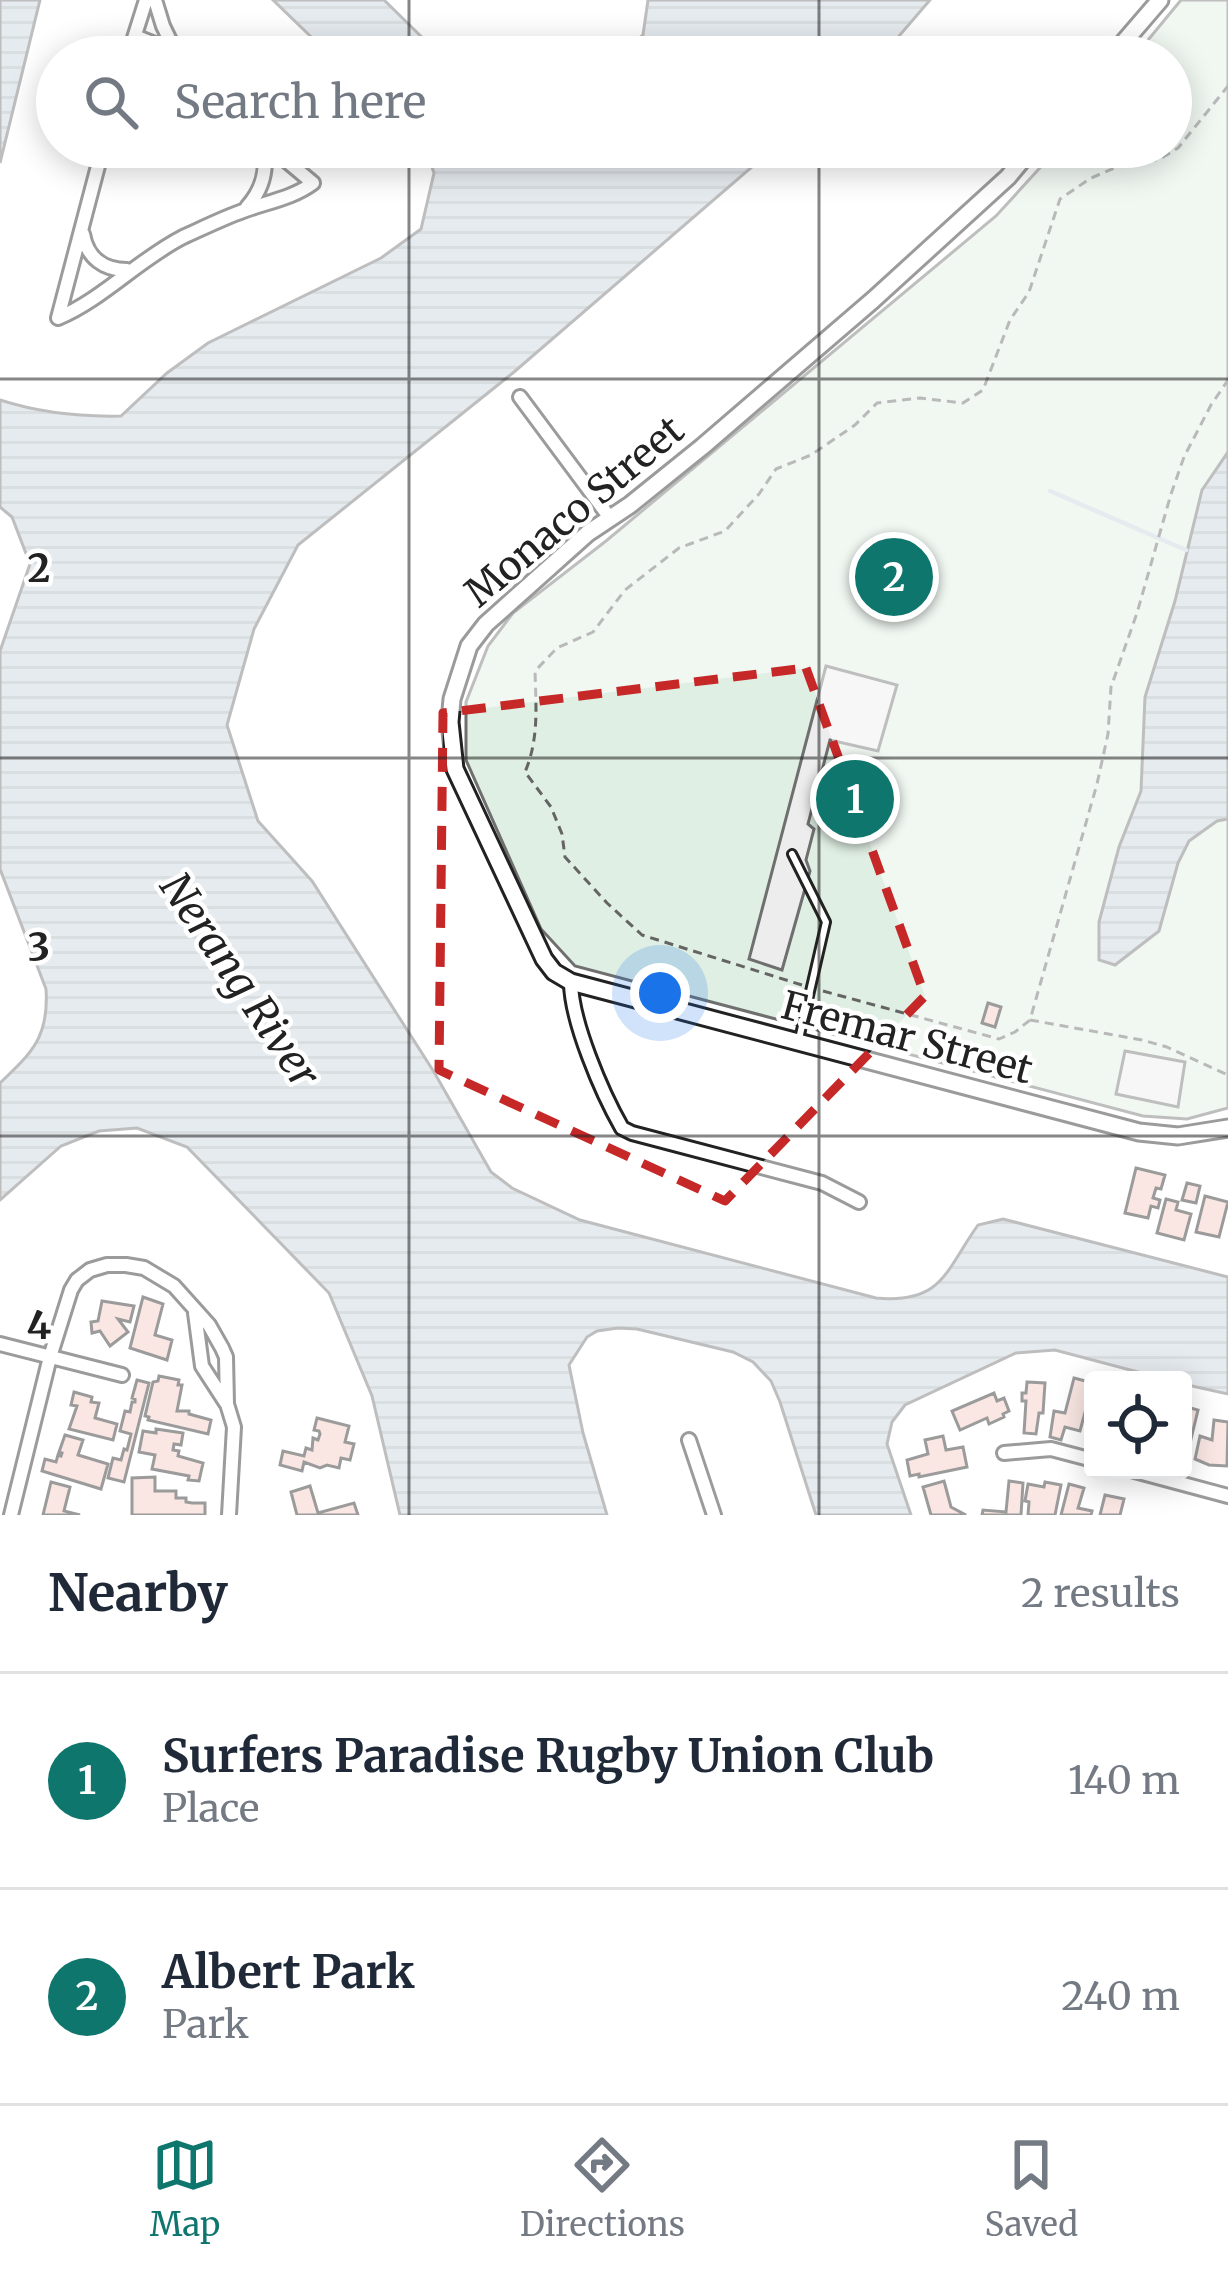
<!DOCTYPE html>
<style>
body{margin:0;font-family:Merriweather,serif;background:#f6f6f7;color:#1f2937}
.controls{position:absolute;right:36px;bottom:36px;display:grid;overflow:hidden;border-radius:12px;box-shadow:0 6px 30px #0003}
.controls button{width:108px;height:108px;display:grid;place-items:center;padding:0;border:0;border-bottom:3px solid #e0e1e3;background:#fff;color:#1f2937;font:60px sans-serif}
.you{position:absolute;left:660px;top:993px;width:42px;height:42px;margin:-30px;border:9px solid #fff;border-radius:50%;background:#1a73e8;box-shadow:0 0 0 18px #1a73e833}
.badge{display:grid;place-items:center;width:78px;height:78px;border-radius:50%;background:#0f766e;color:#fff;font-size:39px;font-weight:700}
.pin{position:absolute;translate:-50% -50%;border:6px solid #fff;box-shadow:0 3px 12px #0006}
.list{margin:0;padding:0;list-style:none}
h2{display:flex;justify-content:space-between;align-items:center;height:156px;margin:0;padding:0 48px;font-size:51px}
h2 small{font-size:39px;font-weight:400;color:#747a83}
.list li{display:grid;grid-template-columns:78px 1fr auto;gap:36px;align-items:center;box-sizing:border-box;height:216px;padding:0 48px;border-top:3px solid #e0e1e3}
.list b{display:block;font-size:45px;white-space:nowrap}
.list p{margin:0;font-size:39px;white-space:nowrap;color:#747a83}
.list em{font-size:39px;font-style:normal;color:#747a83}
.icon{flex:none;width:66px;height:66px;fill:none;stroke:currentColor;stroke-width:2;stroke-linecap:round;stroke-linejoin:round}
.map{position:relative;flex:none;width:1228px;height:1515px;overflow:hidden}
.search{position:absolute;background:#fff;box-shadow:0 6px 30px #0003;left:36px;right:36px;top:36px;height:132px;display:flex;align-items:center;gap:30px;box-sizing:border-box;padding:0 42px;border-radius:66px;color:#747a83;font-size:45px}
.sheet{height:588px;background:#fff}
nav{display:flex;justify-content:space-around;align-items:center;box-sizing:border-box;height:168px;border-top:3px solid #e0e1e3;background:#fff;font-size:33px;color:#747a83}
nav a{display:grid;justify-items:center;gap:6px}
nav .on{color:#0f766e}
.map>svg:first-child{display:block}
.park{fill:#e0efe3;stroke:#6f6f6f;stroke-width:3}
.parking{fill:#ededed;stroke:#6f6f6f;stroke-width:3}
.water{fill:url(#water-rules);stroke:#6f6f6f;stroke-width:3}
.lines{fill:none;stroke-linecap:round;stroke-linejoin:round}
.stream{stroke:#c7d3dd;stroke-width:4.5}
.building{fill:#f3c9c0;stroke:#222;stroke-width:3}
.service-casing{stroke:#222;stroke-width:12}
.minor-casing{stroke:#222;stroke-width:18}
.tertiary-casing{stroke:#222;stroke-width:21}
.path{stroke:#646464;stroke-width:3;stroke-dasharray:9 6;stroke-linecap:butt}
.service{stroke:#fff;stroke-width:6}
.minor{stroke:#fff;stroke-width:12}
.tertiary{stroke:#fff;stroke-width:15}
.marked{fill:none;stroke:#c62828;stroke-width:9;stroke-dasharray:24 15;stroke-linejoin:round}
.grid{fill:none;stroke:#222;stroke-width:3;stroke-opacity:0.55}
.labels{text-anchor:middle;stroke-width:9;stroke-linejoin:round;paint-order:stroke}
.street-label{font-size:39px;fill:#222;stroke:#fff}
.water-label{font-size:42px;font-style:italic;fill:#222;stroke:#fff}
.grid-label{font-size:39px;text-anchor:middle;font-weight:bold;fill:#222;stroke:#fff;stroke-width:9;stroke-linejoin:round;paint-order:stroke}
</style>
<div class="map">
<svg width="1228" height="1515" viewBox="0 0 1228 1515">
<defs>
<pattern id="water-rules" width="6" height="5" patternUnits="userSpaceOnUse" patternTransform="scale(3)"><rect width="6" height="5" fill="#c7d3dd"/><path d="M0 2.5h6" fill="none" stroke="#abb5bd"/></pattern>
</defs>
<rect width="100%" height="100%" fill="#fff"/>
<path class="park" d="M1181,0H1228V1108L1187,1119L1143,1116L575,966L541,929L466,760V702L488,646L513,613L606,541L996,216L1059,147H1171V57H1134Z"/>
<path class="parking" d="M826,666L897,685L878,751L830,740L808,824L814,829L806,860L810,871L782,970L749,959Z
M1125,1051L1185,1062L1178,1107L1116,1094Z"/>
<path class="water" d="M0,0H40L0,163Z
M273,0H384L442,57H332Z
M648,0H930L881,57H618L643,35Z
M425,147H775L514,372L298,545L254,629L227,725L258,821L312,881L434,1072L491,1172L512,1188L580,1220L876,1298C943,1304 945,1271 978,1225L1003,1219L1228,1277V1394L1183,1384V1380H1168L1055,1350L1016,1353L905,1405L892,1422L887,1444L911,1515H816L780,1402L771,1381L753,1362L733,1352L637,1329L618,1328L597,1331L587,1337L569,1365L583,1433L607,1515H400L372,1396L329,1293L187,1147L137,1128L99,1131L61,1146L0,1200V1083C33,1052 49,1036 46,989L0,869V651L30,564L12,517L0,507V400C40,413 78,417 121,416L167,373L208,343L381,258L421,229L434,173Z
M1228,452V819L1217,821L1189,841L1178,863L1159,931L1115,965L1099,960V922L1119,847L1141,791L1145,697L1175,601L1202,490Z"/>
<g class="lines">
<path class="stream" d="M1050,491L1186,550"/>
</g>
<path class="building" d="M846,760L883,769L865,838L828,829Z
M988,1003L1001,1007L995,1027L982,1023Z
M1136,1168L1165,1175L1161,1189L1156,1188L1153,1198L1160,1200L1158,1208L1151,1206L1148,1218L1125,1213Z
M1187,1183L1200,1186L1196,1203L1182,1200Z
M1205,1196L1228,1202L1219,1237L1196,1232Z
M1166,1199L1178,1202L1176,1210L1191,1214L1184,1240L1157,1233Z
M143,1297L163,1304L155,1335L172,1340L167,1360L130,1348Z
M102,1301L134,1306L130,1322L118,1319L128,1332L110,1346L100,1331L92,1333L91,1322L98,1321Z
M159,1376L179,1380L178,1385H182L177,1411H189V1414L211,1420L208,1434L148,1420L149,1417L145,1416L153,1382L158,1381Z
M1074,1378L1093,1383L1080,1431L1065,1427L1061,1440L1050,1437L1054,1411L1065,1413Z
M137,1380L149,1383L124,1482L108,1478L113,1458L121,1460L124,1449L127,1450L131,1434L120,1431L125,1411L130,1412L132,1402H135V1399L132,1398Z
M1027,1382L1045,1383L1043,1413H1039L1036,1434L1024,1433L1026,1401H1022V1393H1026Z
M74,1392L92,1397L91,1402L99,1403L95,1418L117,1424L113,1440L69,1429L77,1406L71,1405Z
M994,1393L997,1401L1004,1398L1009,1411L1003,1414L1004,1417L989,1424L987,1418L960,1430L952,1411Z
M1183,1406L1198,1410L1191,1439L1183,1436Z
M317,1418L349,1426L345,1442L354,1444L350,1460L341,1458L339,1468L327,1465L320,1468L304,1462L302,1471L280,1465L283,1451L304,1456L306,1448L312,1450L313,1438L318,1440L320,1434L319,1431L314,1430Z
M1214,1420L1228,1422L1227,1466L1209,1465L1195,1459L1200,1436L1212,1440Z
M156,1429L183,1433L181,1445L174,1444L173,1450L179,1451L178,1456L203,1463L199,1481L188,1480L189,1476L152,1469L155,1455L139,1452L143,1431L156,1433Z
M65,1435L83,1440L78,1455L108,1464L101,1489L42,1471L45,1459L56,1462L58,1455L61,1456L62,1453L59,1452Z
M943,1436L946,1450L963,1447L967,1467L919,1477V1474L910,1476L907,1460L928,1454L925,1440Z
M155,1477V1491H176V1498H186V1502L192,1503H205V1515H132V1478Z
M944,1481L951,1507L966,1515H931L923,1487Z
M1009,1481L1023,1483L1021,1515H982L983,1510L1006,1512Z
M51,1482L70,1487L64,1511L80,1515H43Z
M1045,1482L1061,1485L1055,1515H1028L1029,1502L1025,1501L1028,1484L1044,1487Z
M1069,1484L1084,1488L1078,1508L1092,1511L1091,1515H1061Z
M310,1486L318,1513L354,1503L358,1515H297L291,1492Z
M1105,1495L1124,1499L1120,1515H1100Z"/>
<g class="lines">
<defs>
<path id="service" d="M792,854L826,922L799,1039"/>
<path id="minor" d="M155,0L163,26L178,57
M135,36L165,48L176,56
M128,57L146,0
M247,207C263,189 268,170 263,147
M83,234C87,258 104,270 127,270
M58,318C103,299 138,260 183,237C203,228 223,218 243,211C267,202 293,198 313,183L270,147
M58,318L103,147
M520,397L610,518
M571,982C571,1021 602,1093 622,1128L632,1133L822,1183L859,1202
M195,1313L202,1366L226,1403
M0,1344L122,1375
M689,1440L714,1515
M1004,1453L1051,1449L1093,1460
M1131,1470L1228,1496
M11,1515L50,1357L71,1290L77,1280L90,1270L107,1265H126L144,1268L174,1286L209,1325L222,1348L226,1357L227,1404L234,1427L229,1515"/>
<path id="tertiary" d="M1111,57L1160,0
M1033,147L1008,177L873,300L702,447L630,505L588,533L486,624L469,646L452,699L450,722L455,769L544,959L554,972L571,982L1139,1132L1178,1136L1228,1128"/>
</defs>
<use href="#service" class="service-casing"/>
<use href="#minor" class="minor-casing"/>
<use href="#tertiary" class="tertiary-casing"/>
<path class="path" d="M802,985L642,935L607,903L565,857L562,834L551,807L525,772C539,739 536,707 535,671L557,648L593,632L625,590L679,548L725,531L759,494L776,469L811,455L855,425L877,403L920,398L963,403L983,390L1010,320L1029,292L1060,199L1091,178L1133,160H1158L1178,148L1228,86
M823,991L999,1039L1015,1032L1030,1020L1097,784L1108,734L1111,687L1137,613L1171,494L1184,457L1211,405L1228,380
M1030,1020L1142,1040L1167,1047L1228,1075"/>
<use href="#service" class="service"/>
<use href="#minor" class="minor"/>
<use href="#tertiary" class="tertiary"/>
</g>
<path d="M0 0H1228V1515H0ZM806,668L925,996L725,1201L439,1070L443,713Z" fill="#fff" fill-opacity=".55" fill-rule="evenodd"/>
<path class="marked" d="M806,668L925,996L725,1201L439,1070L443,713Z"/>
<path class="grid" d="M409,0V57M819,0V57M409,147V1515M819,147V1515M0,379H1228M0,758H1228M0,1136H1228"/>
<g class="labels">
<g class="street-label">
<text transform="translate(574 511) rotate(-40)" y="14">Monaco Street</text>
<text transform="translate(907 1037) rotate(15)" y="14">Fremar Street</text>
</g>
<g class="water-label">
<text transform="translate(240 980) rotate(56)" y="15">Nerang River</text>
</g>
</g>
<g class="grid-label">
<text x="39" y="582">2</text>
<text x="39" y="961">3</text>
<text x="39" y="1339">4</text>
</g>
</svg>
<div class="controls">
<button><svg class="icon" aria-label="locate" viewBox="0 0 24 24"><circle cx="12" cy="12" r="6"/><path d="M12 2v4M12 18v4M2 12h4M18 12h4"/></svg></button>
</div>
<div class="you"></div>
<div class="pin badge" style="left:855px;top:799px">1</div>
<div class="pin badge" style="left:894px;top:577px">2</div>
<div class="search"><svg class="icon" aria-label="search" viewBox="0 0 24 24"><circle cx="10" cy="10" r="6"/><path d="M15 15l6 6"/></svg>Search here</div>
</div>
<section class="sheet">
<h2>Nearby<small>2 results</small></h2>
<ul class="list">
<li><span class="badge">1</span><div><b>Surfers Paradise Rugby Union Club</b><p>Place</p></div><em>140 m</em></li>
<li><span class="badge">2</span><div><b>Albert Park</b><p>Park</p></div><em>240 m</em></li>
</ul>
</section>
<nav>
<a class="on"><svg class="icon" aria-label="map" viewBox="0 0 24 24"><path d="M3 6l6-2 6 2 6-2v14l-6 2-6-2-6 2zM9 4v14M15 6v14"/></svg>Map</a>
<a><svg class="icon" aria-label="directions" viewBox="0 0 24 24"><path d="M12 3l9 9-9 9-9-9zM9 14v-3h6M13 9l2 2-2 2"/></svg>Directions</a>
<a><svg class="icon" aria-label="saved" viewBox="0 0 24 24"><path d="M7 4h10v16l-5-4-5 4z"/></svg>Saved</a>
</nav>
